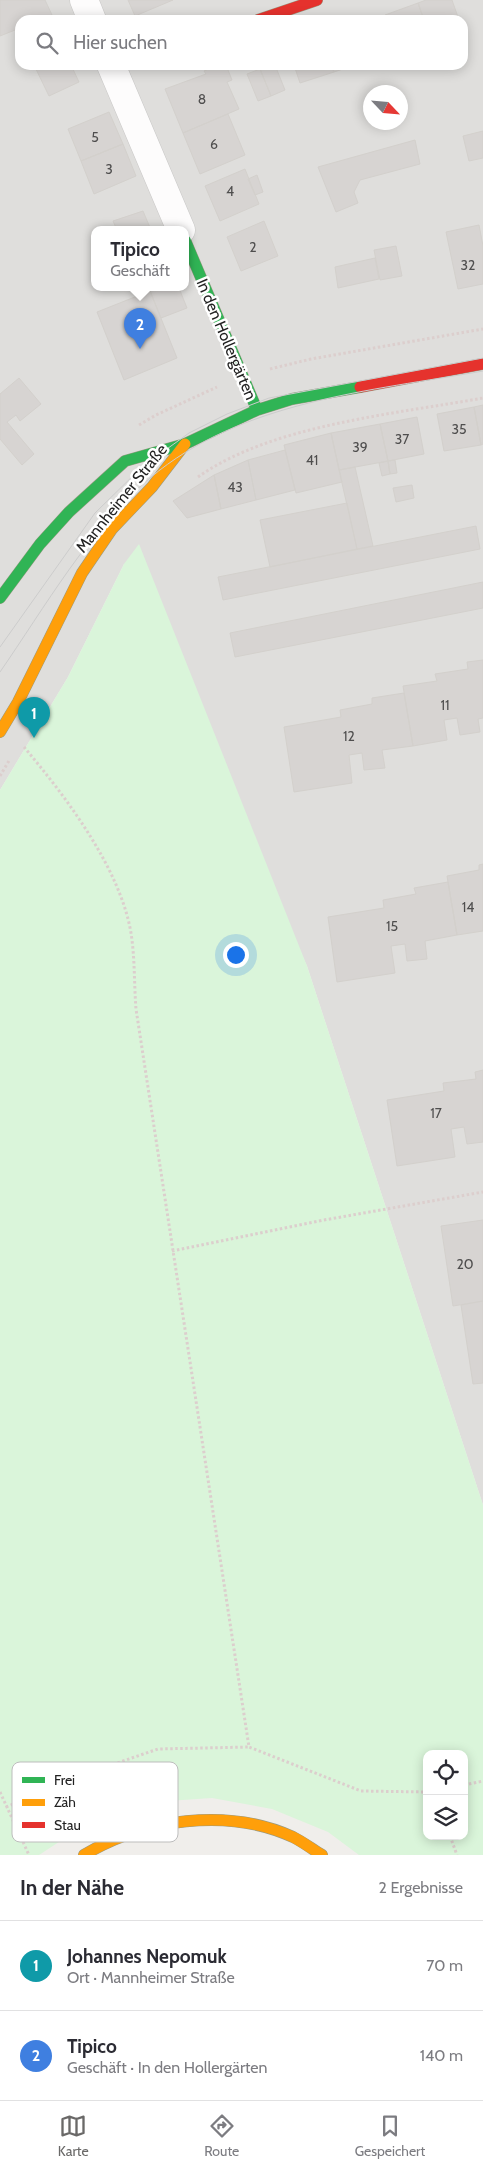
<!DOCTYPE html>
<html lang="de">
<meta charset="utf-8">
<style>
body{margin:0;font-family:Cabin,sans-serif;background:#f7f7f7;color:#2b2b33}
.controls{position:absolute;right:15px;bottom:15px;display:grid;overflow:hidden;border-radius:10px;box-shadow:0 2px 12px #0003}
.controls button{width:45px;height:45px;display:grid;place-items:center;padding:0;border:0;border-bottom:1px solid #e1e1e2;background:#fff;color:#2b2b33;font:25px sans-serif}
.compass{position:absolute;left:363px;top:85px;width:45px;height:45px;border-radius:50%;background:#fff;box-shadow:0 2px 12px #0003;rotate:116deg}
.you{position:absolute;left:235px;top:954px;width:18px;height:18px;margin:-12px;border:4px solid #fff;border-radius:50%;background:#1a73e8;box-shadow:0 0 0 8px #1a73e833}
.badge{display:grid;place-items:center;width:32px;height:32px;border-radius:50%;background:#6a6968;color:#fff;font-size:16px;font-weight:700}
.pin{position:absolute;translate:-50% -41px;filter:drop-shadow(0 1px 2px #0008)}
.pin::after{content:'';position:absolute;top:26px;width:18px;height:15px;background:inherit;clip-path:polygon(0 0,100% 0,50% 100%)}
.popup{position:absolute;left:91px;top:226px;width:98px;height:65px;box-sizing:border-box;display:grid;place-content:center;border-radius:10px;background:#fff;filter:drop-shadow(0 1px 4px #0005);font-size:16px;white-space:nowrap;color:#7c7c81}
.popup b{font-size:19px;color:#2b2b33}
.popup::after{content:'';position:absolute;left:50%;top:100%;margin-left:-10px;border:10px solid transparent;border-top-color:#fff}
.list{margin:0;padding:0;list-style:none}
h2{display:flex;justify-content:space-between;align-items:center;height:65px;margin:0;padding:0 20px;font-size:21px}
h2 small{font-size:16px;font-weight:400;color:#7c7c81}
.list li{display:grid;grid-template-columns:32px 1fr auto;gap:15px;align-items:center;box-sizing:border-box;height:90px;padding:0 20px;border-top:1px solid #e1e1e2}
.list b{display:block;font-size:19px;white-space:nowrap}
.list p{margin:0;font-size:16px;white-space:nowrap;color:#7c7c81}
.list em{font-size:16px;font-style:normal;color:#7c7c81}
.icon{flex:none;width:28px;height:28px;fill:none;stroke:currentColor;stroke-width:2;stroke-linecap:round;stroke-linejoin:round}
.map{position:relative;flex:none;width:483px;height:1855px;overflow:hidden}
.search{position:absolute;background:#fff;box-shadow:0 2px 12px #0003;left:15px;right:15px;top:15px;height:55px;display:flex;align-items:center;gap:12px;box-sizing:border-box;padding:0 18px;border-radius:15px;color:#7c7c81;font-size:19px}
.sheet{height:245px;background:#fff}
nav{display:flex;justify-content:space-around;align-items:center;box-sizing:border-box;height:70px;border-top:1px solid #e1e1e2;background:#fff;font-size:14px;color:#7c7c81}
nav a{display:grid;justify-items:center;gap:2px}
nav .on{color:#6a6968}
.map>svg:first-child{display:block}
.residential{fill:#dfdedc;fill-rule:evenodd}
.park{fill:#daf5da;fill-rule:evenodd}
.building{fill:#d7d4d2;stroke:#d3d0cc}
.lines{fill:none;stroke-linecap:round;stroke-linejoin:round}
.street-casing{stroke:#c9c8c7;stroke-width:29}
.fast-casing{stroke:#999a82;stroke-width:12}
.slow-casing{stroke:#999a82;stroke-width:12}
.jam-casing{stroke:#999a82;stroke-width:12}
.path{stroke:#dccecd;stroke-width:3;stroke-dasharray:2.5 2.5;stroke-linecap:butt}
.street{stroke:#fdfcfc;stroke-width:28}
.fast{stroke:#30b455;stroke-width:11}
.slow{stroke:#ff9f0a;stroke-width:11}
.jam{stroke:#e5322d;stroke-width:11}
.tram{stroke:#ccc;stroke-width:1}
.labels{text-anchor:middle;stroke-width:5;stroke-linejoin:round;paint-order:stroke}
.number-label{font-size:14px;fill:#4f4e4e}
.street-label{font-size:16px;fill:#222;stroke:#fff}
.key{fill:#fff;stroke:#bdbdbd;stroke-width:1}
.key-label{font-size:14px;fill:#222}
</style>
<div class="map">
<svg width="483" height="1855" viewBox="0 0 483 1855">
<rect width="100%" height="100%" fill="#f0eeeb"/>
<path class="residential" d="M0,0H483V1505L307,966L124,564L68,677L0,790ZM20,20H463V65H20ZM370,92H400V122H370ZM95,230H185V288H95Z"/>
<path class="park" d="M139,544L307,966L483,1505V1855H359L328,1832L272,1809L212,1798L153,1802L85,1825L39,1855H0V790L68,677L124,564ZM427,1754H464V1836H427Z"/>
<path class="building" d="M0,0H45L52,15L40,20H20V28L0,36Z
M128,0H173L135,16Z
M426,0H452L459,20H424L418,3Z
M418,3L424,20H387L385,15Z
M34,65H71L79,82L49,96Z
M218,65H226L232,80L227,82L239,109L183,133L165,89L206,74L204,71Z
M270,65H275L285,90L271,96L260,69Z
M294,65H331L334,72L300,83Z
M331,65H355L334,72Z
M260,69L271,96L258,101L247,74Z
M109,112L123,144L81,161L68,129Z
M228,114L245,155L200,174L183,133Z
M483,131V158L469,161L463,136Z
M415,140L420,164L360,180L354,192L358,203L336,212L318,167Z
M123,144L136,176L94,194L81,161Z
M245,169L259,204L220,221L205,186Z
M257,175L263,192L255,195L248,179Z
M143,211L151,230H117L113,221Z
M264,221L278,256L241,271L227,237Z
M479,225L483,246V284L458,289L446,232Z
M396,246L402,276L380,280L374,250Z
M375,258L379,279L338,288L335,267Z
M158,288H179L187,308L161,318L150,291Z
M150,291L177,358L124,380L97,312Z
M19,378L41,404L20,421L16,415L7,422L34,454L22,465L0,439V394Z
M483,405V444L481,445L474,407Z
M474,407L481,445L444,451L437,414Z
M417,417L424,454L388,461L380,424Z
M380,424L388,461L339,470L331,433Z
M331,433L342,482L296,493L284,445Z
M285,450L295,490L256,500L248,460Z
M248,460L256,500L221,509L214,475Z
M395,460L397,473L390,474L388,461Z
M388,461L390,474L382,476L379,463Z
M355,467L373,546L357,549L339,470Z
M214,475L221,509L187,518L173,501Z
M412,485L414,498L396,502L393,488Z
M347,503L357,549L270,567L260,520Z
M476,526L480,549L223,600L218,577Z
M483,582V608L235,657L230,633Z
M483,660V718L478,719L480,732L460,735L457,718L444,720L447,740L413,746L403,686L437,681L435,674L468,669L467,662Z
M404,693L413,746L382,750L385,768L364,770L362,753L349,755L352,783L294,792L284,727L341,717L340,710L372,704V698Z
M483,864V931L457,935L447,876L479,870V865Z
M448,882L457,935L425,941L427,959L407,961L405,944L391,946L395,973L337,982L328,917L384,908L383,900L416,894L414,888Z
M483,1070V1142L467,1144L464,1127L451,1129L455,1157L397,1166L387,1100L444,1091L443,1083L476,1079L475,1072Z
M483,1220V1301L453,1306L441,1226Z
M483,1301V1383L473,1384L461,1305Z"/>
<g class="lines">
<defs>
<path id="street" d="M84,0L92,20
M111,65L181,230"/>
<path id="fast" d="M185,240L257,410
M0,598L40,544L69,512L125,461L185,444L257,410L292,399L360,387"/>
<path id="slow" d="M0,732L18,702L82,573L112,529L152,487L185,444
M84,1855C144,1819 227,1807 293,1837C303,1842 312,1849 322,1855"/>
<path id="jam" d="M258,20L317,0
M360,387L483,364"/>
</defs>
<use href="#street" class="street-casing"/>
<use href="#fast" class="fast-casing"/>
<use href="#slow" class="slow-casing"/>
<use href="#jam" class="jam-casing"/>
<path class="path" d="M270,369L311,359L483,329
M139,425L156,415L217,387
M198,477C271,425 395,414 483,398
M24,747C66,797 120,868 131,933C135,958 134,984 136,1009L249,1747L361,1791L427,1792
M0,776L10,759
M172,1251L324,1220L483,1192
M464,1785L483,1781
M0,1792L29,1855
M6,1807L88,1773L158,1749L249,1747
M450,1836L457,1855"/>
<use href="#street" class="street"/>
<use href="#fast" class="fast"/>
<use href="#slow" class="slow"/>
<use href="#jam" class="jam"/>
<path class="tram" d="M0,647L95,513L142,467L189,433L227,414L269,398L483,358
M0,672C45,607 89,529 150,478C241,401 370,391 483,371"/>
</g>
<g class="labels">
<g class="number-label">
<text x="202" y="104">8</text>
<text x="95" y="142">5</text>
<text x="214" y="149">6</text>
<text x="109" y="174">3</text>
<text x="230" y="196">4</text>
<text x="253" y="252">2</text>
<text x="468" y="270">32</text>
<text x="459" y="434">35</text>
<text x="402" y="444">37</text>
<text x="360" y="452">39</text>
<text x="312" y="465">41</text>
<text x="235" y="492">43</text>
<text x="445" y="710">11</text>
<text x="349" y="741">12</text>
<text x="468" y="912">14</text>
<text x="392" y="931">15</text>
<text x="436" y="1118">17</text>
<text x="465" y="1269">20</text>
</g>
<g class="street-label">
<text transform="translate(227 339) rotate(67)" y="6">In den Hollergärten</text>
<text transform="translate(121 498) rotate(-51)" y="6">Mannheimer Straße</text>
</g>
</g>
<rect x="12" y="1762" width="166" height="80" rx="8" class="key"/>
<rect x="22" y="1777" width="23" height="6" fill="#30b455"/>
<rect x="22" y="1799" width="23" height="7" fill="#ff9f0a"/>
<rect x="22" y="1822" width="23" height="6" fill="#e5322d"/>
<g class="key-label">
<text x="54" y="1785">Frei</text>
<text x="54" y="1807">Zäh</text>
<text x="54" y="1830">Stau</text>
</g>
</svg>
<div class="controls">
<button><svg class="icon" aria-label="locate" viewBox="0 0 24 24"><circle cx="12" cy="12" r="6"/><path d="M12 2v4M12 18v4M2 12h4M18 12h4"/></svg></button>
<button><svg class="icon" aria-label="layers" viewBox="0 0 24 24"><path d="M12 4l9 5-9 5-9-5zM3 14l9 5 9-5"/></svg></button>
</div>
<svg class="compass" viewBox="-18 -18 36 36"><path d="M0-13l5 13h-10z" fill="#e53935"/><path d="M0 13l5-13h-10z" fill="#7c7c81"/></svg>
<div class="you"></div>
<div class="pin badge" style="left:34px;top:738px;background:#0f9aa8">1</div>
<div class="pin badge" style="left:140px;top:349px;background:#3f7fe0">2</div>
<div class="popup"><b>Tipico</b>Geschäft</div>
<div class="search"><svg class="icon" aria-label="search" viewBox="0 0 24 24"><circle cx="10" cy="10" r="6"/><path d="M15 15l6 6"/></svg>Hier suchen</div>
</div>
<section class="sheet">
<h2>In der Nähe<small>2 Ergebnisse</small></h2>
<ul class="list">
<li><span class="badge" style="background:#0f9aa8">1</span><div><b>Johannes Nepomuk</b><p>Ort · Mannheimer Straße</p></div><em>70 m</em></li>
<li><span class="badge" style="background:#3f7fe0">2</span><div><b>Tipico</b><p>Geschäft · In den Hollergärten</p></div><em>140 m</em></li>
</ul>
</section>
<nav>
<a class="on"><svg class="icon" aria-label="map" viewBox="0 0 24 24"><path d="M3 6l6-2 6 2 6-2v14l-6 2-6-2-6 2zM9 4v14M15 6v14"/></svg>Karte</a>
<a><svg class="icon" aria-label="directions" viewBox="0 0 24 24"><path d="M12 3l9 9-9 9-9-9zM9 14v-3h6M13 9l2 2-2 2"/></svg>Route</a>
<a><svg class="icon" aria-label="saved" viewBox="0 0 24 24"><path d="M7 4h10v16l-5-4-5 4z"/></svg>Gespeichert</a>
</nav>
